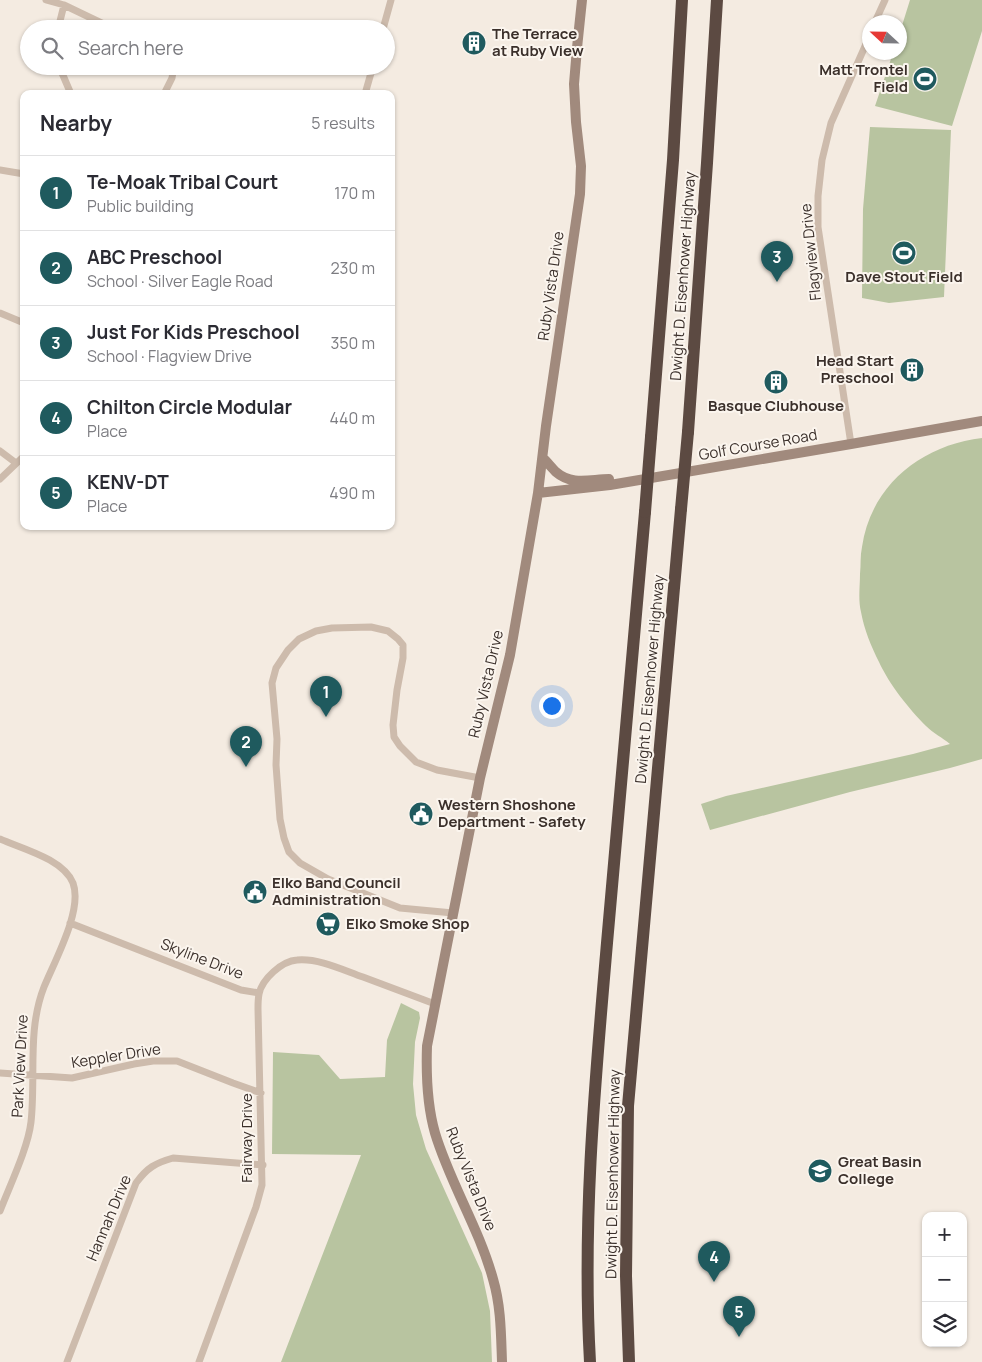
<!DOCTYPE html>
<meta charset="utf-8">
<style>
body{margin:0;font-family:Manrope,sans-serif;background:#f7f7f7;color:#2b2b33}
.controls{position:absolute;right:15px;bottom:15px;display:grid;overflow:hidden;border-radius:10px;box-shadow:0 1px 4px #0004}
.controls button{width:45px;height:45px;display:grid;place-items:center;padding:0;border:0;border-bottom:1px solid #e1e1e2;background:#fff;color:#2b2b33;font:25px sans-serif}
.compass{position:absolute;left:862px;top:15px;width:45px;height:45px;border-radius:50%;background:#fff;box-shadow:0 1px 4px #0004;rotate:292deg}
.you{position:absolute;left:551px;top:705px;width:18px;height:18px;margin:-12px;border:4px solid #fff;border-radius:50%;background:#1a73e8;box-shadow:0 0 0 8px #1a73e833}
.badge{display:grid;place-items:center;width:32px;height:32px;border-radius:50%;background:#1f5a5e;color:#fff;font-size:16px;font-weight:700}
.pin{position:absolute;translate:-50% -41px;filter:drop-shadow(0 1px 2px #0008)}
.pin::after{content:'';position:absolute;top:26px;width:18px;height:15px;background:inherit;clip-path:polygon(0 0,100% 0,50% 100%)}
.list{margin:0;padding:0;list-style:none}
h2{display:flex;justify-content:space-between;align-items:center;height:65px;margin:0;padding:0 20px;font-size:21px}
h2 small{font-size:16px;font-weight:400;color:#7c7c81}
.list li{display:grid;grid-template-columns:32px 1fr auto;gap:15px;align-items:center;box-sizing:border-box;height:75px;padding:0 20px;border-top:1px solid #e1e1e2}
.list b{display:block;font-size:19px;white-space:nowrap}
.list p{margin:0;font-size:16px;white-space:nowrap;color:#7c7c81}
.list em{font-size:16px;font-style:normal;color:#7c7c81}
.icon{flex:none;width:28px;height:28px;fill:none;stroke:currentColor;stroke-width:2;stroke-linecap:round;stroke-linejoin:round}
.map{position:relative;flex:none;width:982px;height:1362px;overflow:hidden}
.search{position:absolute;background:#fff;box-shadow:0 1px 4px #0004;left:20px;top:20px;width:375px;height:55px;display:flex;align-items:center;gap:12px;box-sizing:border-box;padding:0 18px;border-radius:28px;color:#7c7c81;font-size:19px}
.panel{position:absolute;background:#fff;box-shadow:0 1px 4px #0004;left:20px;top:90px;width:375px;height:440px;border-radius:10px}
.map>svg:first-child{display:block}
.green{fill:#b8c4a0}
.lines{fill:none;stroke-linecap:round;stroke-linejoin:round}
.street{stroke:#cdbbac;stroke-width:7}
.secondary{stroke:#a18a7d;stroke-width:10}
.highway{stroke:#5c4a42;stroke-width:12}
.highway-bridge{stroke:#5c4a42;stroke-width:12}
.labels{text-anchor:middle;stroke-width:4;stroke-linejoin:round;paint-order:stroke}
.poi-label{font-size:15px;font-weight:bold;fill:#3b302b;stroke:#fbf5ee;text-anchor:start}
.street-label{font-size:15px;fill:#3b302b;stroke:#fbf5ee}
</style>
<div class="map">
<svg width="982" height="1362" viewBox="0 0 982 1362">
<rect width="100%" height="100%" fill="#f4ebe1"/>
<path class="green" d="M910,0H982V31L952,126L875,106L893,53L900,52V32Z
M870,127L951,130L944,297L889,303L862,298L863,209Z
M982,438V759L950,768L850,792L710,830L701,804L726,796L913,754L950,744C943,738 933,733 926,726C909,709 889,684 879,662C871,646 864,629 861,612C858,600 860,586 860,574C861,565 860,556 862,547C871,485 922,445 982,438Z
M401,1003L419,1012L420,1018L415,1042L413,1084L416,1115L426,1149L482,1273L490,1311L492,1362H281L361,1155L272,1154L273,1052L319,1055L340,1079L385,1077L387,1040Z"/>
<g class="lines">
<path class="street" d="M46,0L64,5L114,29
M875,22L885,0
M58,29L64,5
M383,29L391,0
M59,66L71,94
M164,94L172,78L174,66
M365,94L373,66
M0,170L24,174
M0,313L24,323
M851,444L818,227V196L822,160L831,123L870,35
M0,451L16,463
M0,479L24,456
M0,839C23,849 63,859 73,883C83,910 55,960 44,987C27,1030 36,1077 31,1122C28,1148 10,1185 0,1211
M453,913L400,908L328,879L300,863L289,852L284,838L280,819L276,765L277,739L272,683L276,668L288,650L299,639L316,631L332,628L371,627L388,631L398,639L403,645V658L397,690L393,725L394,737L400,746L416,762L437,770L480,778
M70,923L241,990L259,993
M0,1073L72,1078L134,1064L153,1061H177L233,1083L261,1093
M67,1362L136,1183C147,1168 155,1163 173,1158L263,1165
M199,1362L256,1207L262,1185L258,1009C258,1004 258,999 259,994C262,979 282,961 297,960C319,958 343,970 363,977C387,986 411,995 435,1004"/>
<path class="secondary" d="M543,458C547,462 552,468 556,472C572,486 591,479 609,479
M538,493L610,485L851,444L982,421
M502,1362C501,1334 501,1306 493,1279C479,1228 450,1183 435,1133C427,1105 426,1075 427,1046L480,778L510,655L538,493L546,426L580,194L581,166L576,122L574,84L577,48L582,0"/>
<path class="highway" d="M688,432L707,163L717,0
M651,437L673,160L682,0
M590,1362C582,1222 595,1082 607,943C620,799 632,655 645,512
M629,1362L626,1276L628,1106L681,509"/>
<path class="highway-bridge" d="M681,509L688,432
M645,512L651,437"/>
</g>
<defs>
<symbol id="building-disc" viewBox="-11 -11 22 22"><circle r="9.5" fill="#1f5a5e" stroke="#fbf5ee"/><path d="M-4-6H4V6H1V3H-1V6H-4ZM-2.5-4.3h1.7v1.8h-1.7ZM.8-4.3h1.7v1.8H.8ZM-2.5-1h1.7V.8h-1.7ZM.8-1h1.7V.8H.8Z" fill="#fff"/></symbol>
<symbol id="stadium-disc" viewBox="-11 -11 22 22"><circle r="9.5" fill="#1f5a5e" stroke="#fbf5ee"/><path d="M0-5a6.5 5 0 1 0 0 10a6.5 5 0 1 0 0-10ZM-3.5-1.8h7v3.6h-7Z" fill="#fff"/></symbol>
<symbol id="civic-disc" viewBox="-11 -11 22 22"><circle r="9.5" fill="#1f5a5e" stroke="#fbf5ee"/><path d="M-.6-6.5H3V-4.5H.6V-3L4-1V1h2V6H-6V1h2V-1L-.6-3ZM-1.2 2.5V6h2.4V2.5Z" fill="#fff"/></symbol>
<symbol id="supermarket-disc" viewBox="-11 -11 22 22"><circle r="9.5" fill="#1f5a5e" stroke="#fbf5ee"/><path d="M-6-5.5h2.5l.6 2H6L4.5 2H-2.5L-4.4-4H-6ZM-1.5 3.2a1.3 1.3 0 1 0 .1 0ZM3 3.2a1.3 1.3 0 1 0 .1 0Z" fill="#fff"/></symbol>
<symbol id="university-disc" viewBox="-11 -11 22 22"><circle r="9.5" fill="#1f5a5e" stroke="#fbf5ee"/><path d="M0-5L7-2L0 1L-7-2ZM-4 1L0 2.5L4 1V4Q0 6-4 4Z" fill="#fff"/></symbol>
</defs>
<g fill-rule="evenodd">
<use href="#building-disc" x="460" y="29" width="28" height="28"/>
<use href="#stadium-disc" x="911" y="65" width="28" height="28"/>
<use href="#stadium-disc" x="890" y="239" width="28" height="28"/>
<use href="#building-disc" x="898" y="356" width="28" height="28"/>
<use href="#building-disc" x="762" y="368" width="28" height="28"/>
<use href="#civic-disc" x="407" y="800" width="28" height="28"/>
<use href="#civic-disc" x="241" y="878" width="28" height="28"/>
<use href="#supermarket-disc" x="314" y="910" width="28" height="28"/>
<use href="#university-disc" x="806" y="1157" width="28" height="28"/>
</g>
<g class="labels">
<g class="poi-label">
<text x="492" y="39">The Terrace<tspan x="492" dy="17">at Ruby View</tspan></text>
<text x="908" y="75" text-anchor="end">Matt Trontel<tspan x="908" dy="17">Field</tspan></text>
<text x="904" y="282" text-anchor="middle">Dave Stout Field</text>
<text x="894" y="366" text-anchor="end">Head Start<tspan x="894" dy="17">Preschool</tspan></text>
<text x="776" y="411" text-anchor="middle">Basque Clubhouse</text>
<text x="438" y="810">Western Shoshone<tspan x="438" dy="17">Department - Safety</tspan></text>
<text x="272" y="888">Elko Band Council<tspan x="272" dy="17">Administration</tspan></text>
<text x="346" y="929">Elko Smoke Shop</text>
<text x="838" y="1167">Great Basin<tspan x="838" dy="17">College</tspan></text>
</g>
<g class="street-label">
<text transform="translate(811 252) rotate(-96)" y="5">Flagview Drive</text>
<text transform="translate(683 276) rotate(-86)" y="5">Dwight D. Eisenhower Highway</text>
<text transform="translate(551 286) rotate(-82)" y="5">Ruby Vista Drive</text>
<text transform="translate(758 445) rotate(-10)" y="5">Golf Course Road</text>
<text transform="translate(650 679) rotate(-85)" y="5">Dwight D. Eisenhower Highway</text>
<text transform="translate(486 684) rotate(-77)" y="5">Ruby Vista Drive</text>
<text transform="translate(202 959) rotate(21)" y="5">Skyline Drive</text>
<text transform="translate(116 1056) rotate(-9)" y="5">Keppler Drive</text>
<text transform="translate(20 1066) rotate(-87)" y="5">Park View Drive</text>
<text transform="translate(247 1138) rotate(-90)" y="5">Fairway Drive</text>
<text transform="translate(613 1174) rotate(-89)" y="5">Dwight D. Eisenhower Highway</text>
<text transform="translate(471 1179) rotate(68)" y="5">Ruby Vista Drive</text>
<text transform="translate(109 1218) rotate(-67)" y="5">Hannah Drive</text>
</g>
</g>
</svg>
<div class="controls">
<button>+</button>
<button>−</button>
<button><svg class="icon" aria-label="layers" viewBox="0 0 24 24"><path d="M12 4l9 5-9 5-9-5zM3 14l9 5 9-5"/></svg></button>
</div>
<svg class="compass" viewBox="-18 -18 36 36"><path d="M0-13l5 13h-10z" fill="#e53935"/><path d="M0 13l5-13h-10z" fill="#7c7c81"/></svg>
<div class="you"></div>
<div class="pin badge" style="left:326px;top:717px">1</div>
<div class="pin badge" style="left:246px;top:767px">2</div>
<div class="pin badge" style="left:777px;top:282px">3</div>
<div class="pin badge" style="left:714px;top:1282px">4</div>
<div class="pin badge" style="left:739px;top:1337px">5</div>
<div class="search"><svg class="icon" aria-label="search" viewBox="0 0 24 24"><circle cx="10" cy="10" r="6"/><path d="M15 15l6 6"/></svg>Search here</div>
<section class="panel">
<h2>Nearby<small>5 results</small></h2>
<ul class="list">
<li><span class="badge">1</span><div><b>Te-Moak Tribal Court</b><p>Public building</p></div><em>170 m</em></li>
<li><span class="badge">2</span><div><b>ABC Preschool</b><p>School · Silver Eagle Road</p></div><em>230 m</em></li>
<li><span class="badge">3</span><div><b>Just For Kids Preschool</b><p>School · Flagview Drive</p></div><em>350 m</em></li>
<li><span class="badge">4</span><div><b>Chilton Circle Modular</b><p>Place</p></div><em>440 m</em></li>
<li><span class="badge">5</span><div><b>KENV-DT</b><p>Place</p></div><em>490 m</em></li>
</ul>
</section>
</div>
